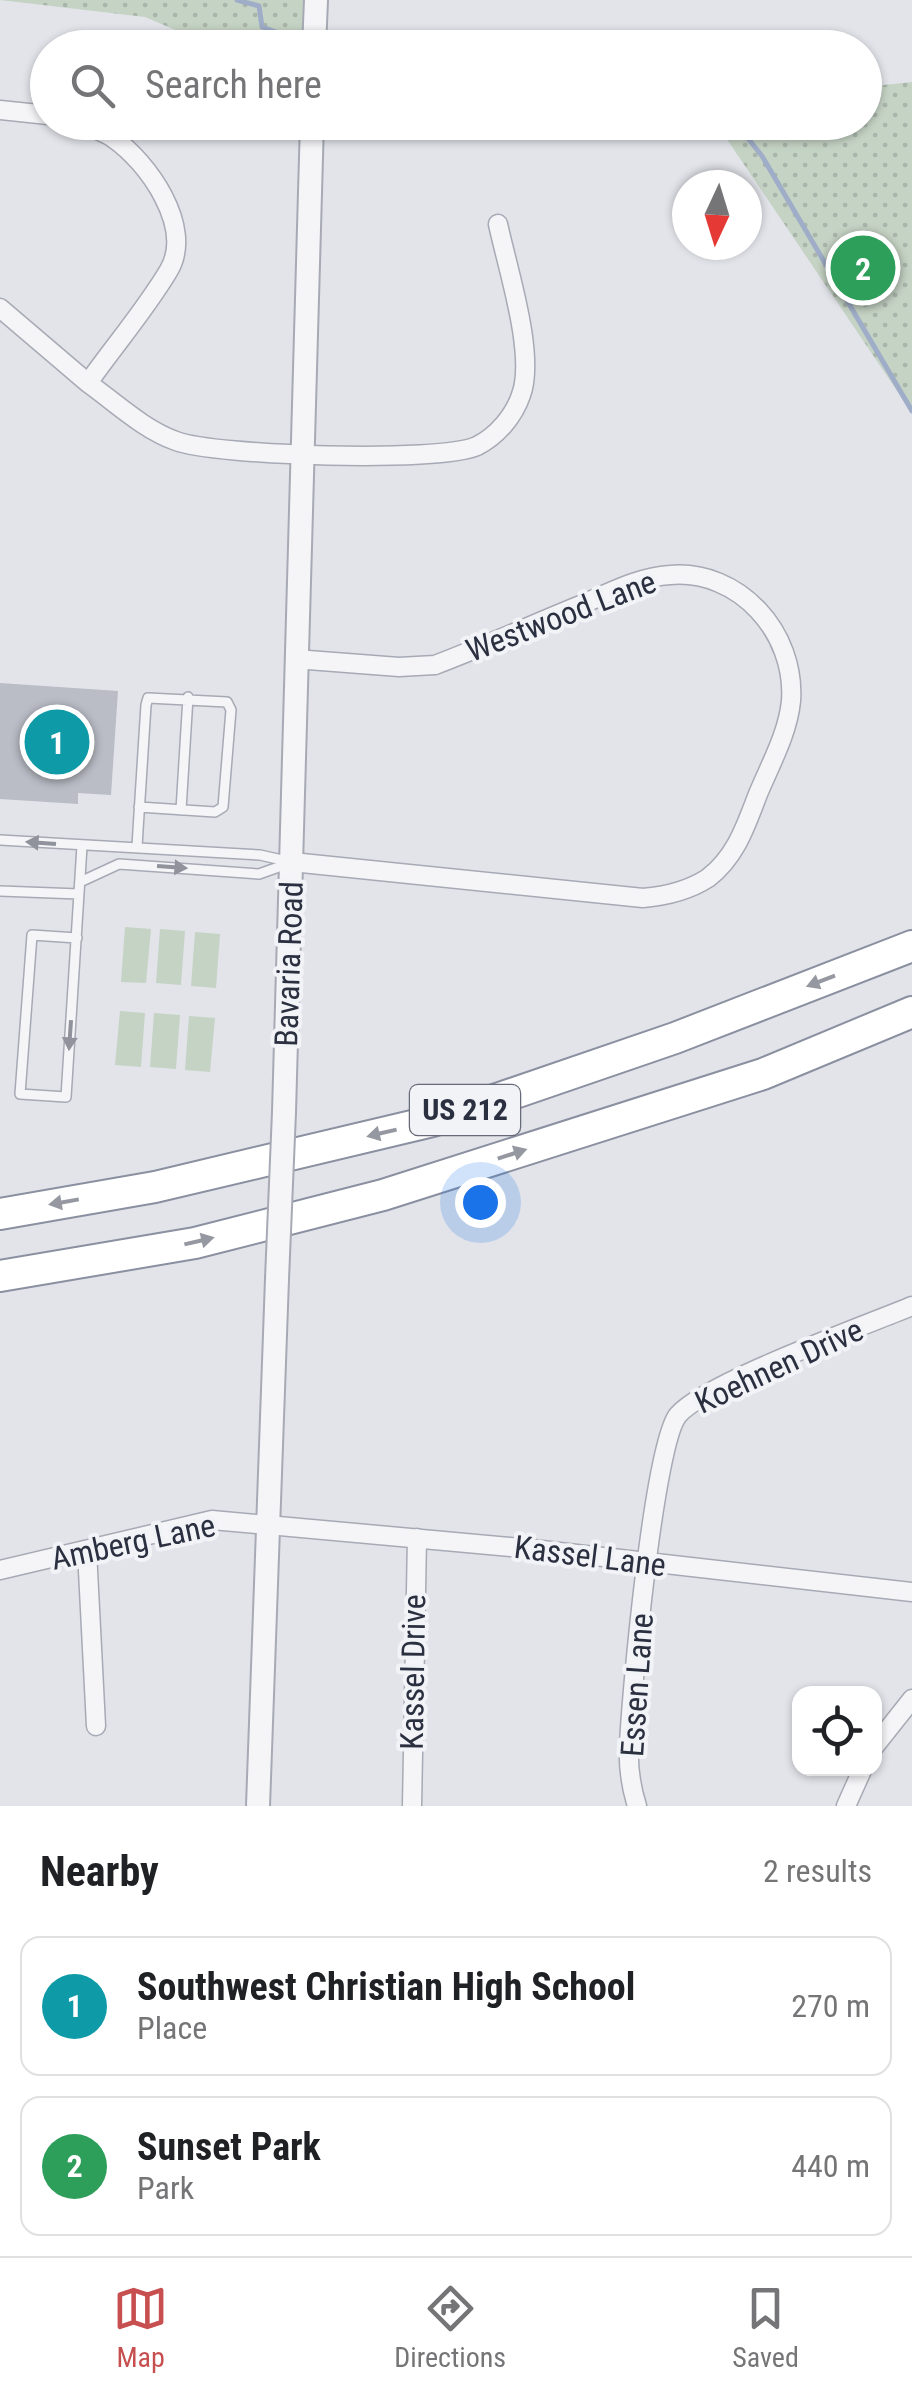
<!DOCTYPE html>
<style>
body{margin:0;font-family:"Roboto Condensed",sans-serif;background:#f6f6f6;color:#202124}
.controls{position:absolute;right:30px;bottom:30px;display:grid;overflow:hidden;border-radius:20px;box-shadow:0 2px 8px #0004}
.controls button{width:90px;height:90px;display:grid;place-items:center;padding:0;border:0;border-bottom:2px solid #e0e0e0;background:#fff;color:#202124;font:50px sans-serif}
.compass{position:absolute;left:672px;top:170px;width:90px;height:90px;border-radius:50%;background:#fff;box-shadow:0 2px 8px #0004;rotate:184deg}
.you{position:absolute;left:480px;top:1202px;width:35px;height:35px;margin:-25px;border:8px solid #fff;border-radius:50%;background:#1a73e8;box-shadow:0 0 0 15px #1a73e833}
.badge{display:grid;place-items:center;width:65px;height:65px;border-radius:50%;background:#c74f4f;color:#fff;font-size:32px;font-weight:700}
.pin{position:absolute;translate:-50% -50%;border:5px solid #fff;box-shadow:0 2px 10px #0006}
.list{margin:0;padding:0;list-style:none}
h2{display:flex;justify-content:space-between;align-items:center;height:130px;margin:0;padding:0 40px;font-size:42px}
h2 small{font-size:32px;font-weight:400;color:#757577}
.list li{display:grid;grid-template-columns:65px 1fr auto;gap:30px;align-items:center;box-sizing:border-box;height:140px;margin:0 20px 20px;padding:0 20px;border:2px solid #e0e0e0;border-radius:20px}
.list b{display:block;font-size:38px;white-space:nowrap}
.list p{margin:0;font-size:32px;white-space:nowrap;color:#757577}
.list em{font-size:32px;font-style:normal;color:#757577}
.icon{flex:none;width:55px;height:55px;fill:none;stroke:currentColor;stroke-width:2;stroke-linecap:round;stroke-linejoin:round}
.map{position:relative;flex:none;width:912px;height:1806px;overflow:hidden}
.search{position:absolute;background:#fff;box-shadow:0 2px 8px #0004;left:30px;right:30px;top:30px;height:110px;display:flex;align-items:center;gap:25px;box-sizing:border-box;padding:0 35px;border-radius:55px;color:#757577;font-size:38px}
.sheet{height:450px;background:#fff}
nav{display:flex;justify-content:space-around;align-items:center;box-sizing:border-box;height:140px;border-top:2px solid #e0e0e0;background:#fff;font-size:28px;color:#757577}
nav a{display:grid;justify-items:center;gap:5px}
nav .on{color:#c74f4f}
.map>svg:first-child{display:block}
.grass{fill:#c5d3c4}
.park{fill:url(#park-dots)}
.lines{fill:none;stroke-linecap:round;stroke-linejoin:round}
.stream{stroke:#9fadc8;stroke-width:5}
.building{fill:#babdc6}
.service-casing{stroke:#a7aab4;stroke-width:12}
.minor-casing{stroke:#a7aab4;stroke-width:21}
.tertiary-casing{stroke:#a7aab4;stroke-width:26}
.motorway-casing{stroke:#8a90a0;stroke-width:34}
.service{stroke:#f5f5f8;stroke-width:9}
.minor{stroke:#f5f5f8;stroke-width:18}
.tertiary{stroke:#f5f5f8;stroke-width:22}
.motorway{stroke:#fff;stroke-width:30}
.tertiary-bridge-casing{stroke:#a7aab4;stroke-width:26;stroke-linecap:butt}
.tertiary-bridge{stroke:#f5f5f8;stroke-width:22}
.oneway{fill:#90929c}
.oneway2{fill:#9598a0}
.labels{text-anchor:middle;stroke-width:8;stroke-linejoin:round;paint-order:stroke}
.shield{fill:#f2f3f7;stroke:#676a78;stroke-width:2.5}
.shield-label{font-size:30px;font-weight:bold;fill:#2b3041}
.street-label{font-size:32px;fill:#2b3041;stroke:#f2f3f7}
</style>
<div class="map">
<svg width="912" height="1806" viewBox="0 0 912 1806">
<defs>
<pattern id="park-dots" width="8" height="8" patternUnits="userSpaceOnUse" patternTransform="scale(2.5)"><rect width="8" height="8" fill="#c5d3c4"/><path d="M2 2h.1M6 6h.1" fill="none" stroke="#a9b5aa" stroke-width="1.8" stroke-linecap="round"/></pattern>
</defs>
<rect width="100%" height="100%" fill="#e2e4ea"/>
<path class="grass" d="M125,927L151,929L146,983L121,982Z
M160,929L185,931L181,985L156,983Z
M195,932L220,934L216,988L191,986Z
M120,1011L145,1013L141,1067L115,1065Z
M154,1013L180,1015L176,1069L150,1067Z
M189,1016L215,1018L210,1072L185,1070Z"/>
<path class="park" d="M0,0H316L314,47H215L145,17Z
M912,82V413L716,123L864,122L865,87Z"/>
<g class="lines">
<path class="stream" d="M237,0L259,6L262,27L279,33
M341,37L348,35L362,43L367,36L401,48
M408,48H418
M735,122L762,156L912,411"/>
</g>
<path class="building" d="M0,683L118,691L111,795L78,793V804L0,799Z"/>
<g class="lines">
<defs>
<path id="service" d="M181,810L188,697
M0,840L260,855L291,862
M137,847L138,830L146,705L148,698L227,702L231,710L223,807L215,812L139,807
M80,882L119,864L259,874L290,863
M0,891L79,894
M77,938L32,935L20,1094L66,1097L82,846"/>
<path id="minor" d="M0,110L48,115
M0,308L88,383C114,346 146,309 169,270C194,227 148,162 113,138C103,131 88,127 77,122
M88,383C116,403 143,429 176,441C216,456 440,463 477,446C497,436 514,416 521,395C536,355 507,267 498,224
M292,862L643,898C666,896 688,891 708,878C736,857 746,825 758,794C770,765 788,733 791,701C796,633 739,569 670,575C639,577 611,592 583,604C534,624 485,646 435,665L399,667L295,659
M87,1551L96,1726
M0,1570L212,1520L533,1549L912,1592
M874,1747L912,1699
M412,1806L417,1538
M637,1806C631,1787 628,1766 629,1746C631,1696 654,1444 678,1415C705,1383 864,1326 912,1306
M846,1806L863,1768"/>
<path id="tertiary" d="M314,48L316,0
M284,1112L312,122
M258,1806L277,1279"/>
<path id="motorway" d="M0,1214L155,1187L433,1121L675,1038L912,946
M0,1276L195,1243L383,1195L763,1074L912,1012"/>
</defs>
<use href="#service" class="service-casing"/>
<use href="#minor" class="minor-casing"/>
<use href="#tertiary" class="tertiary-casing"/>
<use href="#motorway" class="motorway-casing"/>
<use href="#service" class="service"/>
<use href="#minor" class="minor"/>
<use href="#tertiary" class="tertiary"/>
<use href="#motorway" class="motorway"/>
<defs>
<path id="tertiary-bridge" d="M277,1279L284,1112"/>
</defs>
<use href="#tertiary-bridge" class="tertiary-bridge-casing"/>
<use href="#tertiary-bridge" class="tertiary-bridge"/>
</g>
<defs><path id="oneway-solid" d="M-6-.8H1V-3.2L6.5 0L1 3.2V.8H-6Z" transform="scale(2.5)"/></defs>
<g class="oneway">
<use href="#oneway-solid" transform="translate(41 843) rotate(-176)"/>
<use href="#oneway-solid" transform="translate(172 867) rotate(4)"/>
<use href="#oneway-solid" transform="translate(70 1035) rotate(94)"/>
</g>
<g class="oneway2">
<use href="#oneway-solid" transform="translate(821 981) rotate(159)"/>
<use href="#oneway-solid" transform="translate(382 1133) rotate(167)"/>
<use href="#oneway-solid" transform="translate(512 1154) rotate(-18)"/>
<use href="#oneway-solid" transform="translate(64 1202) rotate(170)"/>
<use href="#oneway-solid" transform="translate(199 1241) rotate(-13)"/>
</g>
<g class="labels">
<rect class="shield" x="410" y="1085" width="110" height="50" rx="8"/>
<g class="shield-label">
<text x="465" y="1120">US 212</text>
</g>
<g class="street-label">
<text transform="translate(561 616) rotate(-21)" y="11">Westwood Lane</text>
<text transform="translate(289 964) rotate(-88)" y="11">Bavaria Road</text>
<text transform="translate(779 1366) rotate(-25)" y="11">Koehnen Drive</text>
<text transform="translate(133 1542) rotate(-12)" y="11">Amberg Lane</text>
<text transform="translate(590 1556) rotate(7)" y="11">Kassel Lane</text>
<text transform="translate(413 1672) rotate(-89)" y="11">Kassel Drive</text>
<text transform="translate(637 1685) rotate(-86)" y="11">Essen Lane</text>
</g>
</g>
</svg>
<div class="controls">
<button><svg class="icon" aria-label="locate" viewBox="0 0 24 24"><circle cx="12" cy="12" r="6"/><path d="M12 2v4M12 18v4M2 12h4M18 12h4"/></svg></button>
</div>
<svg class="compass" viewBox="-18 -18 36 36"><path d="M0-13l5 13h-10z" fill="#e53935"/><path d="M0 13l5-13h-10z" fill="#757577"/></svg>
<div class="you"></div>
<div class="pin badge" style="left:57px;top:742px;background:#0f9aa8">1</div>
<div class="pin badge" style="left:863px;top:268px;background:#2e9e5b">2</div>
<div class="search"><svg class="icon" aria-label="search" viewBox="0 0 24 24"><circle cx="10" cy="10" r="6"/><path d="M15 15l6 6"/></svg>Search here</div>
</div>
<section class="sheet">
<h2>Nearby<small>2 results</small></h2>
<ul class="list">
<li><span class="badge" style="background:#0f9aa8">1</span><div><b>Southwest Christian High School</b><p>Place</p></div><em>270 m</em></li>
<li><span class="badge" style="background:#2e9e5b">2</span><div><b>Sunset Park</b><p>Park</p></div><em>440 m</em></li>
</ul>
</section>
<nav>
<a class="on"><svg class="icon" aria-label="map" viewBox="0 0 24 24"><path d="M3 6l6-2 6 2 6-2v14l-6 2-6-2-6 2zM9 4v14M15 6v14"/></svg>Map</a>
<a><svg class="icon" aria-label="directions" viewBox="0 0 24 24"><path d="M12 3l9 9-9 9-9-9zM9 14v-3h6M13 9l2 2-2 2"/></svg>Directions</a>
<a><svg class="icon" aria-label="saved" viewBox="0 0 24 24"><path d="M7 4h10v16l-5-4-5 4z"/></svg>Saved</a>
</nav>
